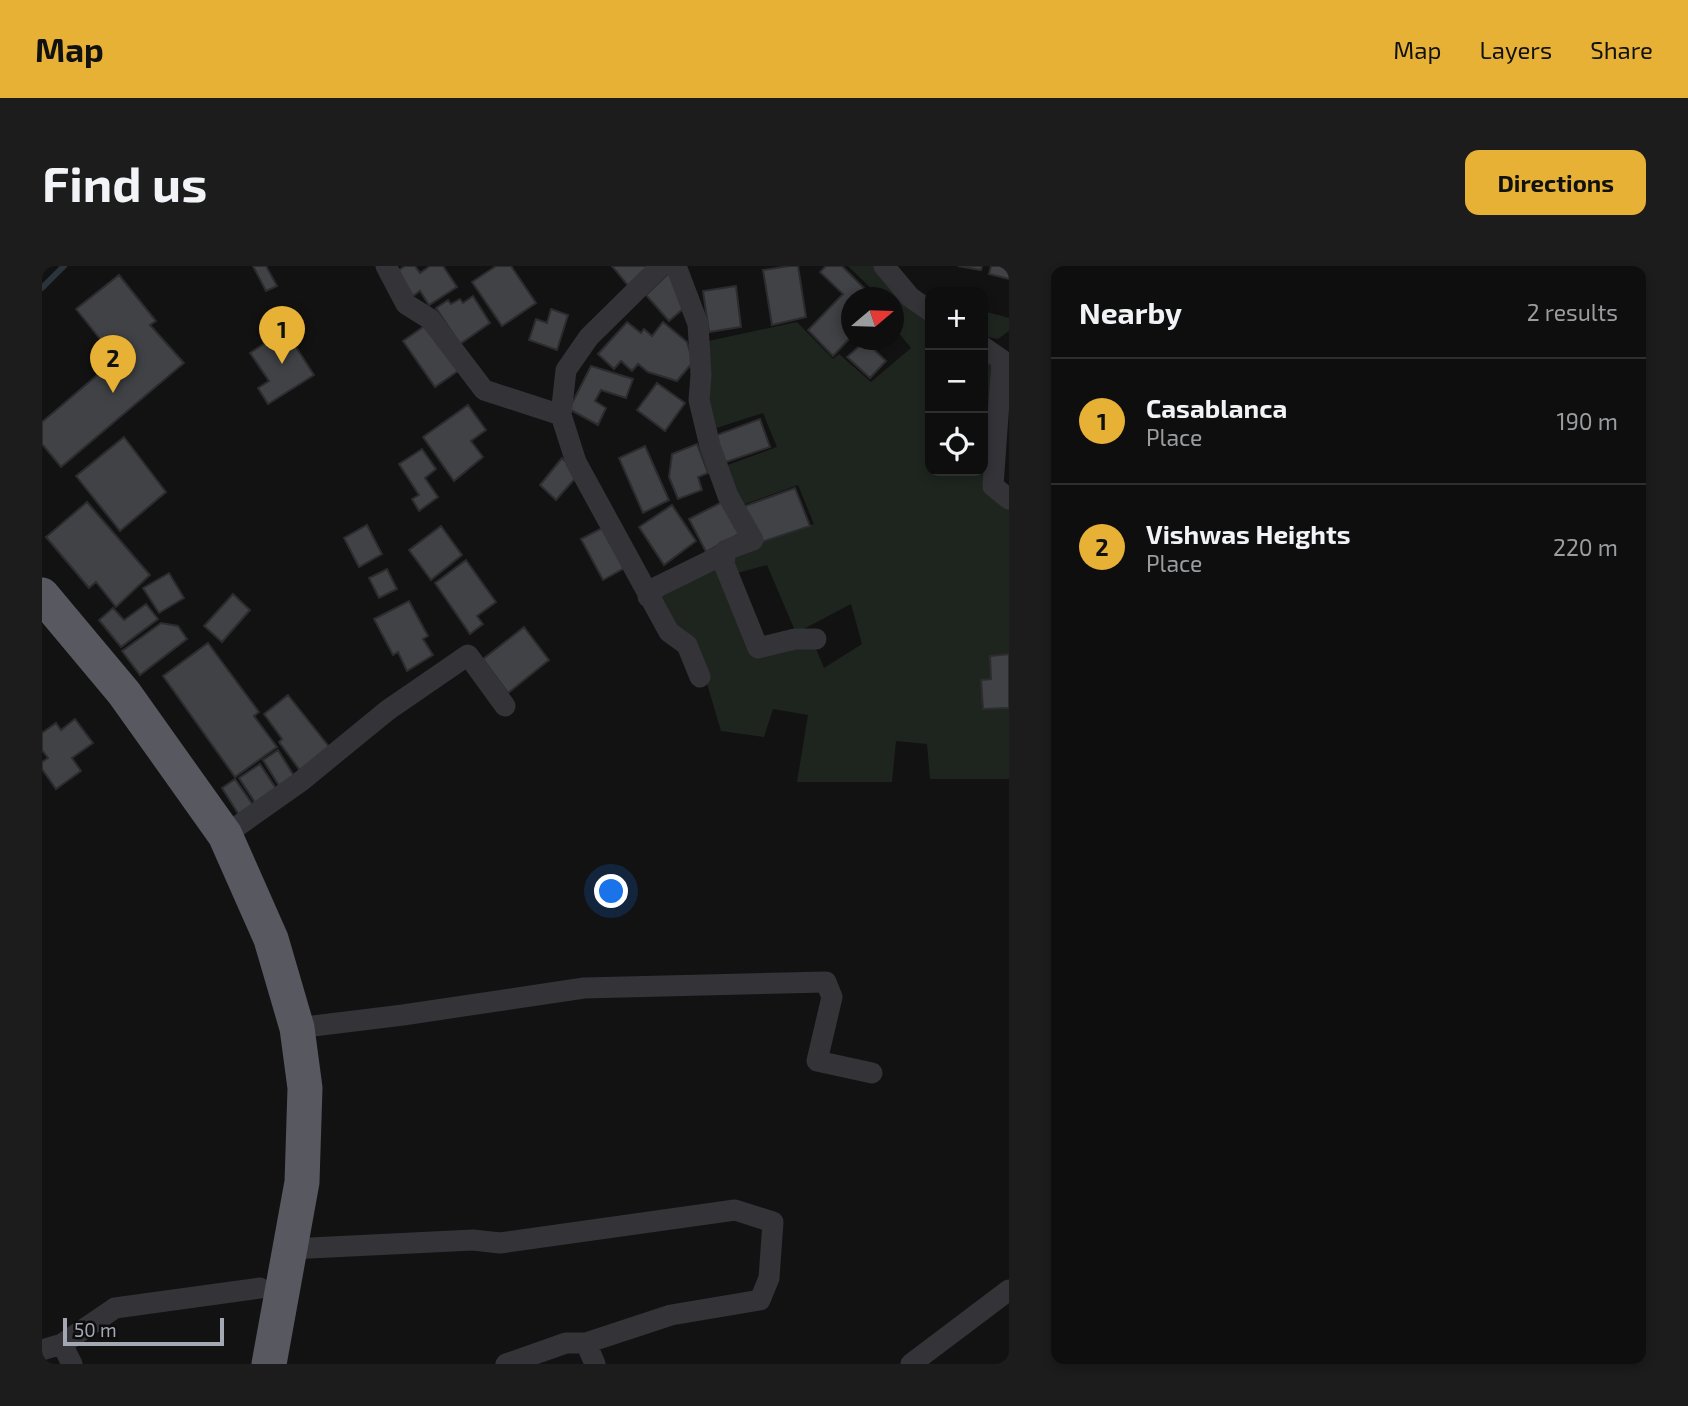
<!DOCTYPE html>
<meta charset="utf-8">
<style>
body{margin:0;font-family:"Exo 2",sans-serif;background:#1c1c1c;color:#f1f3f6}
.controls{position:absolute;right:21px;top:21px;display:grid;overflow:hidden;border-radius:14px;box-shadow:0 4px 10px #0003}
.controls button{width:63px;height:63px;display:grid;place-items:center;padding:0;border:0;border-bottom:2px solid #2e2e2e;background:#0e0e0e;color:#f1f3f6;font:35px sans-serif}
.compass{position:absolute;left:799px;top:21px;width:63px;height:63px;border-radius:50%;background:#0e0e0e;box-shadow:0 4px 10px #0003;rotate:71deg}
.scale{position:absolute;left:21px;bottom:18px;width:161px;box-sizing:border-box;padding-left:7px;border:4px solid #a4a8b3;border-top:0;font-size:19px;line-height:24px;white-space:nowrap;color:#a4a8b3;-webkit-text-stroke:5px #0d0d0e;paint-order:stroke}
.you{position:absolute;left:570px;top:626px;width:24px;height:24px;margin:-18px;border:5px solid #fff;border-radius:50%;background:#1a73e8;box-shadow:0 0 0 10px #1a73e833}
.badge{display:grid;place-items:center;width:46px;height:46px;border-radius:50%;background:#e7b136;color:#111;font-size:23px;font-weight:700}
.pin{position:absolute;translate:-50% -58px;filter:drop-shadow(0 2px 4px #0008)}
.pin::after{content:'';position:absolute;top:37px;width:24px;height:21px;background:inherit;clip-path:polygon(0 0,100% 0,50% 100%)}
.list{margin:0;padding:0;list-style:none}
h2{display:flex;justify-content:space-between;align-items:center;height:91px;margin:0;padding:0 28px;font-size:30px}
h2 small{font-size:23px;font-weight:400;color:#9b9c9e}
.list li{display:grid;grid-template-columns:46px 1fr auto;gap:21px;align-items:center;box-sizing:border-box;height:126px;padding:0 28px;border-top:2px solid #2e2e2e}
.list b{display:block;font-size:26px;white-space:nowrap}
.list p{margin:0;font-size:23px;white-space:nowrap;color:#9b9c9e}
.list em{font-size:23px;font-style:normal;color:#9b9c9e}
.icon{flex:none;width:38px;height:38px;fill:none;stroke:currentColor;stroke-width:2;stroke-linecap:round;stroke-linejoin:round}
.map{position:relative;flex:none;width:967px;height:1098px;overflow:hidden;border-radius:14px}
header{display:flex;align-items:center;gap:42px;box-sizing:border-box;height:98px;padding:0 35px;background:#e7b136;color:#111}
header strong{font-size:33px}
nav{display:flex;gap:38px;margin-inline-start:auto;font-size:24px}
.intro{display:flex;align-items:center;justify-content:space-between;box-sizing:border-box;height:168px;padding:0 42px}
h1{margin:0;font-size:49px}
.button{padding:18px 32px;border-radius:14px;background:#e7b136;color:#111;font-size:24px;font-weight:700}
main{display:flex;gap:42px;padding:0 42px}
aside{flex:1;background:#0e0e0e;border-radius:14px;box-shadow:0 4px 10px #0003}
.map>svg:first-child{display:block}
.green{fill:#1e251f}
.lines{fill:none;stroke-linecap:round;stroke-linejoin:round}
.stream{stroke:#2c343b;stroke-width:6}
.building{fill:#414246;stroke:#2c2c2f;stroke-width:2}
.minor{stroke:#333338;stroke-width:21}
.trunk{stroke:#575860;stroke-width:35}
</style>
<header>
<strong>Map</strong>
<nav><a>Map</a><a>Layers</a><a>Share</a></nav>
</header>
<div class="intro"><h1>Find us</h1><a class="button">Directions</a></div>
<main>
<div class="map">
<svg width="967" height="1098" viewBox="0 0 967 1098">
<rect width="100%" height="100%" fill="#121213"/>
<path class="green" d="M806,0H832L888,54V205H941V90L949,96L944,224L967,243V513H888L885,478L854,475L850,516H755L766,449L731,443L722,471L679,465L663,411L613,332L673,297L715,390L772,378L782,402L820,378L809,338L754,367L725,299L695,307L689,287L772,258L756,219L698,240L683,200L735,181L721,147L668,164L662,76L755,56L791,93L797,88L829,116L869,82L852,61V32L836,31L837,30Z
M941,45L967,52V65L956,73L941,70Z"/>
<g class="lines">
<path class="stream" d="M0,22L22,0"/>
</g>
<path class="building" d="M211,0H224L235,20L224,25Z
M363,0H373L378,7L388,0H401L415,21L387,39L378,25L371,30L355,5Z
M454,0H469L494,37L460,60L430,16Z
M570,0H613L588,22Z
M748,0H756L764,51L730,59L721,4Z
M784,0H800L831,31L810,32V70L791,90L766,64L801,28L778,6Z
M916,0H940L939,4Z
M949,0H967V13L947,8Z
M627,7L641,43L627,55L604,29Z
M77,9L114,55L108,59L142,97L19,201L0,178V156L74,93L34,43Z
M694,20L699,61L667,66L661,25Z
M431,30L448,57L418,78L394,42L406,34L409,38L418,33L421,37Z
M509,43L526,49L515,84L487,74L494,53L505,57Z
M585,56L599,67L602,63L610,70L621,56L645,76L651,96L635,115L606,106L596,98L590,105L579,95L572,103L556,88Z
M384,59L416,105L393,121L361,75Z
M243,64L272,109L226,138L216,122L227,115L208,87Z
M823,75L844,95L828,112L805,91Z
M549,100L591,113L584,132L559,124L553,135L564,142L556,159L527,143Z
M615,117L643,137L623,165L595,144Z
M426,139L444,164L429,175L441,191L412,215L381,171Z
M718,153L728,181L681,197L672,170Z
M82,171L124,226L78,265L34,210Z
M655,178L666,207L656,211L660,224L636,233L627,211L630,188Z
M603,180L627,234L601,247L577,192Z
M380,183L394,203L383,212L396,231L377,245L370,233L377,229L357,198Z
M520,192L537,208L514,234L498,219Z
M753,222L768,260L716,277L703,240Z
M682,235L699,267L664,286L647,253Z
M45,236L108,309L74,341L54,316L47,322L4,271Z
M630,239L654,275L622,299L597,261Z
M325,259L340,288L317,301L302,272Z
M399,260L420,289L389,314L367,284Z
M564,260L586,300L561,314L539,273Z
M424,294L454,336L435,350L441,358L428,368L393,317Z
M345,303L355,323L337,332L327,312Z
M127,307L142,332L117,347L101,322Z
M191,328L208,344L180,376L162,360Z
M367,335L386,370L381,373L391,389L365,405L356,386L351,389L332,353Z
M104,338L116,353L79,381L57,354L71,342L82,354Z
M119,357L136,360L145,373L98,409L80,385Z
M482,361L507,394L466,427L441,393Z
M166,377L217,446L212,450L235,481L193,511L121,410Z
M967,388V442L941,443L939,414L949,413L948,390Z
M246,429L289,483L259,506L237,476L240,473L222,448Z
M33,453L51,477L30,492L39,505L14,523L0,503V496L6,492L0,484V467L14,457L19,464Z
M236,484L254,513L239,523L221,494Z
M218,498L235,524L214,538L197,512Z
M193,513L211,539L197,549L180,522Z"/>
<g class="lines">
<path class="minor" d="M344,0L364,38L388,53L442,124L519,149
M619,0L547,71L524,104L519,149L534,196L627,366L645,379L658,411
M634,0L656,58L659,109L657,134L668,180L686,230L711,274L684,284L682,298L716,382L753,373H774
M842,0L868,31L888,45
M941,81L960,94L951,220L967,233
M606,331L615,321L684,287
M183,569L258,516L346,444L426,389L463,440
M255,762L361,749L542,722L784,716L790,731L775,795L830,807
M248,983L431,974L458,977L693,944L731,956L727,1012L718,1034L629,1049L544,1077H524L464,1098
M544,1077L553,1098
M20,1078L30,1098
M0,1084L20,1078L73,1042L218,1022
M869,1098L967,1024"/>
<path class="trunk" d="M0,329L82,427L183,569L229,673L255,762L263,822L260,916L227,1098"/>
</g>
</svg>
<div class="controls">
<button>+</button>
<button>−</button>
<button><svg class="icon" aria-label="locate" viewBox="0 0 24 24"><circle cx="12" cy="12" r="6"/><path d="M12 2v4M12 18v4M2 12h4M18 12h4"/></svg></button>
</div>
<svg class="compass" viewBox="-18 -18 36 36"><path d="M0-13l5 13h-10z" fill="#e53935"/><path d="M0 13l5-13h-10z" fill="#9b9c9e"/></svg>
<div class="scale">50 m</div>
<div class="you"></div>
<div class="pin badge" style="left:240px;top:98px">1</div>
<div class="pin badge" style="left:71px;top:127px">2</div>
</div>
<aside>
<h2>Nearby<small>2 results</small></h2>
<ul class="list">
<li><span class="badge">1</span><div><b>Casablanca</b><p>Place</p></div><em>190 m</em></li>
<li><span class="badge">2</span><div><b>Vishwas Heights</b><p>Place</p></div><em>220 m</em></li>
</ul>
</aside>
</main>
